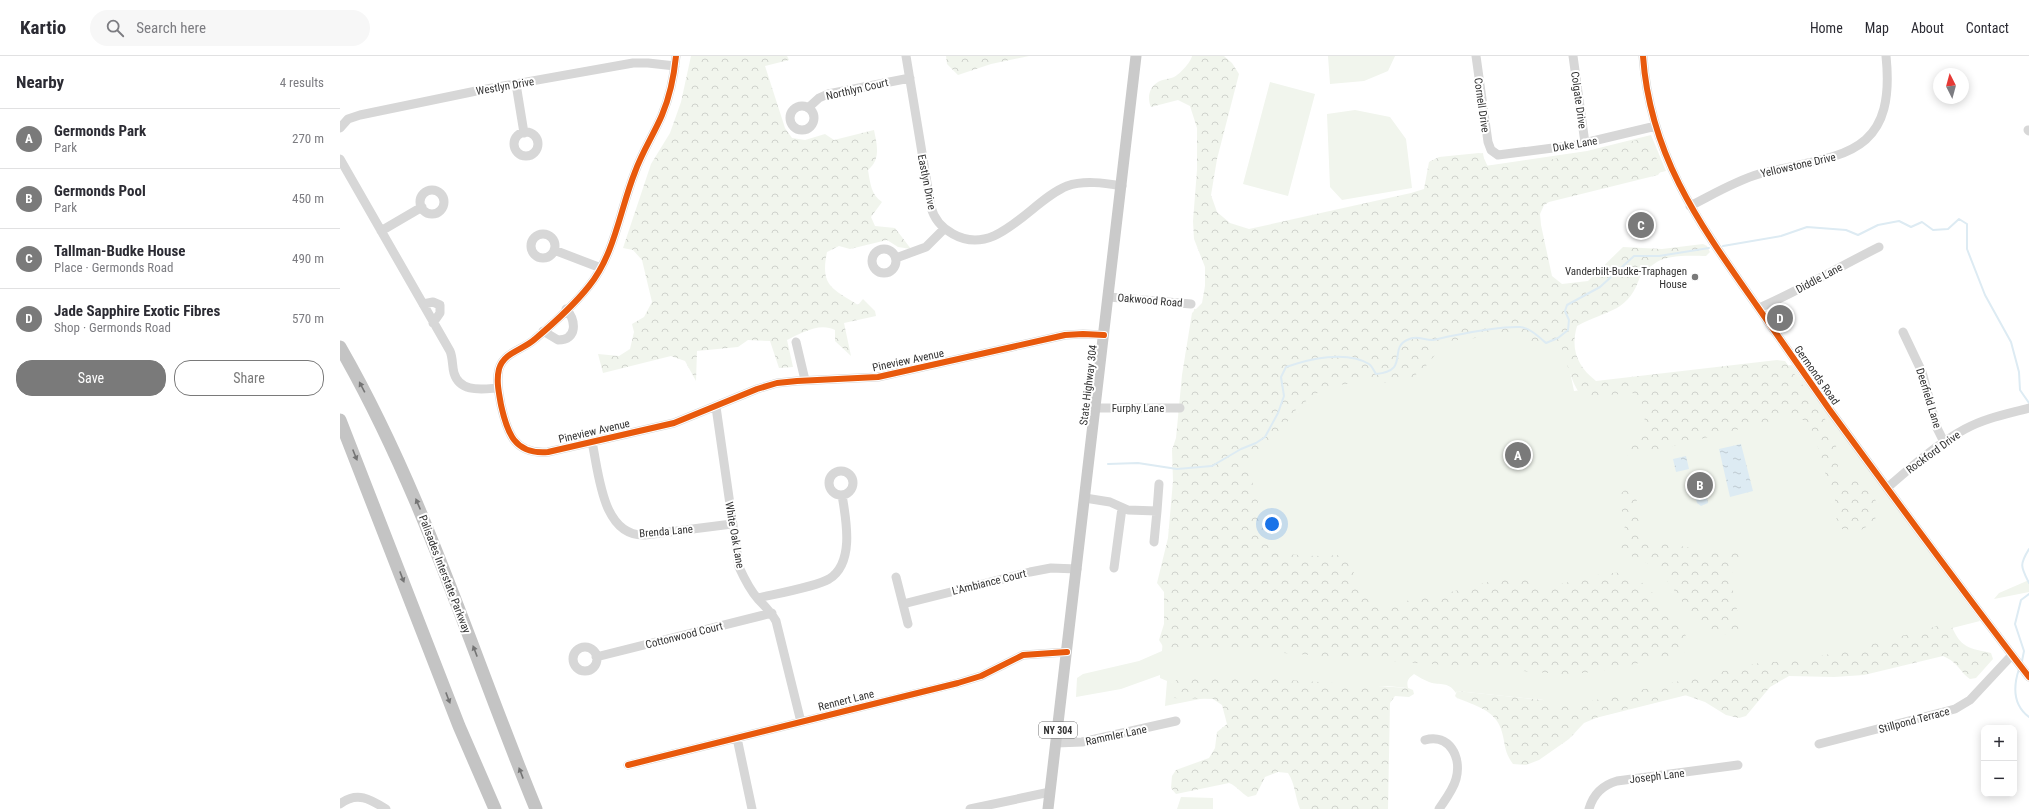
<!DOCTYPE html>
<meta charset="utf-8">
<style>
body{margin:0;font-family:"Roboto Condensed",sans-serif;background:#f7f7f7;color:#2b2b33}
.controls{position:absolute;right:12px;bottom:12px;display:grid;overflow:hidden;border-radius:8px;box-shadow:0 2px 10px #0003}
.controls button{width:36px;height:36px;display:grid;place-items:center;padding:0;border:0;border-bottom:1px solid #e1e1e2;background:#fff;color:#2b2b33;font:20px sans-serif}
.compass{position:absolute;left:1593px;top:12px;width:36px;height:36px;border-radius:50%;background:#fff;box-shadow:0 2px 10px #0003;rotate:354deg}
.you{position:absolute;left:932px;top:468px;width:14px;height:14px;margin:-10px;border:3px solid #fff;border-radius:50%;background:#1a73e8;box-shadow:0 0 0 6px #1a73e833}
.badge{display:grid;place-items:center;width:26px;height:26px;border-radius:50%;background:#7a7a7a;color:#fff;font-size:13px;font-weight:700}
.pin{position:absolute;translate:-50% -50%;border:2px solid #fff;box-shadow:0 1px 4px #0006}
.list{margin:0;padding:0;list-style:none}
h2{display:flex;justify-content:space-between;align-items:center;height:52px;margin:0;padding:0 16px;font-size:17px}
h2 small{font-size:13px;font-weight:400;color:#7c7c81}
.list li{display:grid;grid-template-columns:26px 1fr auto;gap:12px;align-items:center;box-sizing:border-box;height:60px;padding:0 16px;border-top:1px solid #e1e1e2}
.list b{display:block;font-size:15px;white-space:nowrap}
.list p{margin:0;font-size:13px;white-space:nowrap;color:#7c7c81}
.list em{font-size:13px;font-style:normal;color:#7c7c81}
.actions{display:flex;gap:8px;padding:12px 16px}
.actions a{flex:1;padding:9px 0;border:1px solid #7a7a7a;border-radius:16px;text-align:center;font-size:14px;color:#7a7a7a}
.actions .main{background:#7a7a7a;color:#fff}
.icon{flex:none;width:22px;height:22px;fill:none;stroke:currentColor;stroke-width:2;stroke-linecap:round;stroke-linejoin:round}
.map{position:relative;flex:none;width:1689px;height:753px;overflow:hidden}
header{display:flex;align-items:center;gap:24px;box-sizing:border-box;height:56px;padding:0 20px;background:#fff;border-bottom:1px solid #e1e1e2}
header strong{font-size:19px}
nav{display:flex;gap:22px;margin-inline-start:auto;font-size:14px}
.search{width:280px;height:36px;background:#f7f7f7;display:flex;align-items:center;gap:10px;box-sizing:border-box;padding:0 14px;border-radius:22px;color:#7c7c81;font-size:15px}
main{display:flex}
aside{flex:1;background:#fff}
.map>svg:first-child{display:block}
.green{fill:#f1f5ed}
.forest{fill:url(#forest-crowns)}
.water{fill:url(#water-ripples)}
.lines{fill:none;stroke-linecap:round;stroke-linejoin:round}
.stream{stroke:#ddebf3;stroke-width:2}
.minor{stroke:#d7d7d7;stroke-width:9}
.major{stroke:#cacaca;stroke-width:11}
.highway{stroke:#c4c4c4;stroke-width:13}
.cycleway-casing{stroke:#fff;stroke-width:8}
.cycleway{stroke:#e8590c;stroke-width:6}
.oneway{fill:#747474}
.poi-dot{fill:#7a7a7a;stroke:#fff;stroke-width:1.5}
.labels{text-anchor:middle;stroke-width:4;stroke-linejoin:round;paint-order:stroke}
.shield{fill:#fff;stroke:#707070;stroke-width:1}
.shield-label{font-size:10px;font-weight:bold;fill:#333}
.street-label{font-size:11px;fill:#333;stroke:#fff}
.poi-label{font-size:11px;fill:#333;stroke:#fff;text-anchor:end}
</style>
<header>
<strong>Kartio</strong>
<div class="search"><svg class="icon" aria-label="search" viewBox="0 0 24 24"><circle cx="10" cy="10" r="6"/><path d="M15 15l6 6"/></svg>Search here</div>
<nav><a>Home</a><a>Map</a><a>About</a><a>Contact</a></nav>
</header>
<main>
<aside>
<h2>Nearby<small>4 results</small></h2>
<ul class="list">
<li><span class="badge">A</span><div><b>Germonds Park</b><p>Park</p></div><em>270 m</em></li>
<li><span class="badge">B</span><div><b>Germonds Pool</b><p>Park</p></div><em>450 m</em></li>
<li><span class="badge">C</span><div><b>Tallman-Budke House</b><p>Place · Germonds Road</p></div><em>490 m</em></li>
<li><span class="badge">D</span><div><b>Jade Sapphire Exotic Fibres</b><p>Shop · Germonds Road</p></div><em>570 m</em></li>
</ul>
<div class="actions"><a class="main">Save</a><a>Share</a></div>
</aside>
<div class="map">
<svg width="1689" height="753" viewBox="0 0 1689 753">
<defs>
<pattern id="forest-crowns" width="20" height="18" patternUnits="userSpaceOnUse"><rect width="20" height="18" fill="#f1f5ed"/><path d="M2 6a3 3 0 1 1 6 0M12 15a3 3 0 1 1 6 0" fill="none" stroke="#cfd2cc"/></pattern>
<pattern id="water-ripples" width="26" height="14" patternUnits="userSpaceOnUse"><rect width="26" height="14" fill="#ddebf3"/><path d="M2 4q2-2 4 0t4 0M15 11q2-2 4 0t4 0" fill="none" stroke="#becad1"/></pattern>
</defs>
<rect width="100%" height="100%" fill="#fff"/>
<path class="green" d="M988,0H1055L1048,15L1024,25L990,28Z
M930,26L975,38L948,140L903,128Z
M1015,54L1050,61L1066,83L1072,132L1002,144L990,131L987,58Z
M1311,79L1326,115L1195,147L1234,335L1452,309L1640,565L1212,673L1204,644L1117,635L1116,637C1108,625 1101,630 1089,626C1084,624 1079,621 1074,618C1069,622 1066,624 1068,632L1047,630L885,638L825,650L827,625L820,622V619L781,633L736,641L737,622L743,618L799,605L822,595L846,296H851L854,253L871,254L1094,134L1090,105L1143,97L1145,110L1247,95Z
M1689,524V536L1654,543L1659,537Z
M841,741L873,742V753H837Z"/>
<path class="forest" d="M351,0H447L449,4L425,10L445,72L452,82L465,84L485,78L494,84L534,74C537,89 541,103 528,114C530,126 531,139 542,146L531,161L535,170L555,172L571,193L558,191L547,184L510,193L499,190L487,196C480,230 492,232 518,249L523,243L535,255L536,260L504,267L511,300L495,285V274C480,266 461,277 447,284L453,311L439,312L430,285L408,284L398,291L357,295L356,325L345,305L331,300L263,317L258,298L279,300L290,293L294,276L292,268L304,261L312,246L302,204L293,194L283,192L311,108L330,77L341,46Z
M606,0H689L651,8L618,19L607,8Z
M852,0H884L892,7L899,18L877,103L871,139L877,156L890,167L909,173L1071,137L1084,133L1089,106L1099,101L1139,97L1142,98L1148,111L1157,112L1239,99L1305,82L1310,84L1321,115L1318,119L1209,146L1204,149L1200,158L1201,169L1212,220L1222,228L1248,225L1283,191L1322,193L1363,188L1367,190L1370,196L1366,200C1350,200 1327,198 1314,208C1309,211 1307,214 1301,217C1290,257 1268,253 1237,270C1230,294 1238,311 1256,325L1437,304L1445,305C1462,329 1490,362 1496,390C1499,402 1496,413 1501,424L1509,423L1516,415L1526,426L1537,447L1535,466L1521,474L1501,473L1495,459V443L1487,427L1484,410L1473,376L1463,364L1447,361L1294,400H1288L1287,395C1305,378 1312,357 1295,337L1268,339L1245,344C1231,330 1228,307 1220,288L1191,287L1177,277L1110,285L1100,292L1088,308L1072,322L1048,327L1027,325L999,329L979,336L958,351L932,387L909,399L908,411L927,478L945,498L975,500L1001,499L1013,512L1016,531L1030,544L1055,550L1074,542L1111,536L1170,520L1187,523L1200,534C1219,529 1270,512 1287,518C1306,525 1321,546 1332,562C1339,571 1352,582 1348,594L1345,596C1304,605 1264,618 1222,618L915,595L839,591L824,592L819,584L824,568V536L817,527L828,482L833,425L832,394L836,382L842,319L852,257L862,247L865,230V211L854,183L853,165L857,114V72L850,50L838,44L811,51C807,42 809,31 818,26C823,23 829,23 834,21C839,19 851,6 852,0Z
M1285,434L1295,436L1301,466L1298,477L1302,487H1323L1375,496L1399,494L1403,499L1390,520L1400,568L1397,577C1354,587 1341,531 1312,510C1299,501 1292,505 1279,489L1285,470L1279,439Z
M1601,569H1611C1621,592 1628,592 1651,597L1653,603L1636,622L1630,623C1619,615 1618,606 1603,600L1524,619L1494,621L1449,620L1430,631L1406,660L1399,662L1386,659L1365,646L1342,638L1263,659L1244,667L1229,683L1199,704L1186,709L1173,708C1163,694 1166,688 1161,673C1155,654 1134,649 1117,642L1115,640L1117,635L1221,646H1247L1419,607L1463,604L1525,590Z
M857,618L1068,632L1073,634L1074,638L1069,641L1055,640L1050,647L1048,753H960C955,741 955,727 948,717L938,716L925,721L916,739L908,741C901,737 897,730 889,727L836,738L831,732L832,720L836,714L869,702L875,692L877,676L887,668L882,649L873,643L832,642C833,621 837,620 857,618Z"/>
<path class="water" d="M1401,388L1413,435L1390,441L1379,393Z
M1346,400L1349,413L1336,416L1333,403Z
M1365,432L1368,447L1361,450L1357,447L1354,435Z"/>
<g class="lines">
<path class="stream" d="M1383,190L1441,180L1467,171L1506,174L1518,179L1538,169L1559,165L1571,171L1582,166L1593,174L1608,173L1619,163L1627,168V193L1645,239L1671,286L1679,316L1680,334L1689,347
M768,408L798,407L837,413L872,410L901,393L916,387L925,381L938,357L944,340L941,321L946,311C969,303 1006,294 1029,308C1032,310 1034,315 1036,318C1070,315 1048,293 1067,284C1078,279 1082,284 1093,284C1099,283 1105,281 1111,280C1131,276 1161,270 1180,271C1190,272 1199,281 1206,287L1218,282L1228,274L1229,264L1225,255L1227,249L1260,231L1294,200H1319L1369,192
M1689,493C1679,509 1681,511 1689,527
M1682,605L1684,595L1675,568L1681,544L1689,538
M1679,613C1673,631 1673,649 1689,661"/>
<path class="minor" d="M336,0C334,20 330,40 322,59C314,78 302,96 295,116C280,153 275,198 249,230C234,249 214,267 195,283C183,294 164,296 159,313C156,325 159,337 161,349C167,376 174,399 208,396L334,367L417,333L437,327L457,325L538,321L725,279L743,278L764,279
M566,0L591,151C594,163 602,172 613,178C657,203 691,144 727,130C744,124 764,127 782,130
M1136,0L1148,86L1151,94L1158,99L1236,89L1316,70
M1233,0L1245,87
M1303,0C1310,101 1361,170 1417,250C1441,284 1465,319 1489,353C1555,443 1621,533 1689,621
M176,28L184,77
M450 62a12 12 0 1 1 24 0a12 12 0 1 1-24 0Z
M468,52L479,42L488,38L570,22
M0,72L8,63L20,59L141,34L293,7H308L335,10
M1688,74L1689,75
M174 88a12 12 0 1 1 24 0a12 12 0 1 1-24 0Z
M0,103L110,295C113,302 112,310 114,317C120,337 142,333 158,332
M80 146a12 12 0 1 1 24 0a12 12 0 1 1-24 0Z
M1350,150C1372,139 1395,125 1419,118C1496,98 1557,105 1546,0
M41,175L82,151
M191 190a12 12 0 1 1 24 0a12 12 0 1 1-24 0Z
M532 205a12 12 0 1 1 24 0a12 12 0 1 1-24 0Z
M214,194L261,212
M556,202L586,191L604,173
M769,241L851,248
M83,248L93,246L100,249V257L93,267
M1419,252C1460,234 1499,211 1539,191
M203,275L218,284C238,284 236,264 226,253
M1563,276L1582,316L1597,372L1604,386
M456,286L465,324
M376,351L399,511C404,522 409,533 418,543C425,550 431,556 436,565L461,666
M755,352H840
M252,386C259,417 262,481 305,479L392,468
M489 427a12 12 0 1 1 24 0a12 12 0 1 1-24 0Z
M1547,432C1571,411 1597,388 1625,373C1645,362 1667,358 1689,352
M745,442L770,446L788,454L817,455L814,486
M817,455L819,428
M774,512L782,452
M556,521L568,568
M418,542C435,538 475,531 489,523C515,507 506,463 502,439
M563,548L690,516L711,512L737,513
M233 603a12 12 0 1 1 24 0a12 12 0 1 1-24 0Z
M256,601L432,557
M397,682L412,753
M1085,684C1109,677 1122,701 1116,723C1113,734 1105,744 1099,753
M716,687L742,686L836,665
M1479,688L1615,653L1630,644L1672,599
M288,709L618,627L641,620L683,599L727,596
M0,748C17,735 30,743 46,753
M630,753L710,736
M1249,753C1253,739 1263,729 1277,725L1398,709"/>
<path class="major" d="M708,753L796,0"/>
<path class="highway" d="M0,291C84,437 132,598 196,753
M0,364L119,670L155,753"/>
<defs>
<path id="cycleway" d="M336,0C334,20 330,40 322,59C314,78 302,96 295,116C280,153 275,198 249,230C234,249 214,267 195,283C183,294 164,296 159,313C156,325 159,337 161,349C167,376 174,399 208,396L334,367L417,333L437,327L457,325L538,321L725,279L743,278L764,279
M1303,0C1310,101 1361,170 1417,250C1441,284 1465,319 1489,353C1555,443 1621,533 1689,621
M288,709L618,627L641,620L683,599L727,596"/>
</defs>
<use href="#cycleway" class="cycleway-casing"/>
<use href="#cycleway" class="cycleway"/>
</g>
<defs><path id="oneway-solid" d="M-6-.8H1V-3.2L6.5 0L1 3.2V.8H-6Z"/></defs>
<g class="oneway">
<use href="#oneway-solid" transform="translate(22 331) rotate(-118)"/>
<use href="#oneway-solid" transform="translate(15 399) rotate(68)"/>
<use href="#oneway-solid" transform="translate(78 448) rotate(-113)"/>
<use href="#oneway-solid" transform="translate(62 521) rotate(69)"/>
<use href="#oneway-solid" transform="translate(135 595) rotate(-111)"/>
<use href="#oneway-solid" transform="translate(108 642) rotate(69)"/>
<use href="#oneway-solid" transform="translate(181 717) rotate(-111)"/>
</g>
<circle class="poi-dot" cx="1355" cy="221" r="4"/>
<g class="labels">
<rect class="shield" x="699" y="666" width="38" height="16" rx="3"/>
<g class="shield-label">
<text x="718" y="678">NY 304</text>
</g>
<g class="street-label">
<text transform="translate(165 30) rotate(-10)" y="4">Westlyn Drive</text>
<text transform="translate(517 33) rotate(-13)" y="4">Northlyn Court</text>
<text transform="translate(1239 44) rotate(82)" y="4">Colgate Drive</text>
<text transform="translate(1142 49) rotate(82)" y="4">Cornell Drive</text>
<text transform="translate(1235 88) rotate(-10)" y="4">Duke Lane</text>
<text transform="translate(1458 109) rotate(-13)" y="4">Yellowstone Drive</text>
<text transform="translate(587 126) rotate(79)" y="4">Eastlyn Drive</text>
<text transform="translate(1479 222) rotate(-28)" y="4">Diddle Lane</text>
<text transform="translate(810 244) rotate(5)" y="4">Oakwood Road</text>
<text transform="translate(568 304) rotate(-12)" y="4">Pineview Avenue</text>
<text transform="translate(1477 319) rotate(55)" y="4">Germonds Road</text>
<text transform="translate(748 329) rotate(-83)" y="4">State Highway 304</text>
<text transform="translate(1589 342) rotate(73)" y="4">Deerfield Lane</text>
<text x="798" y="356">Furphy Lane</text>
<text transform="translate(254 375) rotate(-13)" y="4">Pineview Avenue</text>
<text transform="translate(1593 396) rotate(-36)" y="4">Rockford Drive</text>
<text transform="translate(326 475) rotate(-5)" y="4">Brenda Lane</text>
<text transform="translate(395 479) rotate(80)" y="4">White Oak Lane</text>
<text transform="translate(105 518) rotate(69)" y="4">Palisades Interstate Parkway</text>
<text transform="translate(649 526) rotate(-14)" y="4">L'Ambiance Court</text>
<text transform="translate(344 579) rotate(-14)" y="4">Cottonwood Court</text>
<text transform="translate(506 644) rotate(-14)" y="4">Rennert Lane</text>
<text transform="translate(1574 664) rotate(-15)" y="4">Stillpond Terrace</text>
<text transform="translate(776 679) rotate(-12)" y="4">Rammler Lane</text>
<text transform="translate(1317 720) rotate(-7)" y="4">Joseph Lane</text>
</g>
<g class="poi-label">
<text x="1347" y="219">Vanderbilt-Budke-Traphagen<tspan x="1347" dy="13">House</tspan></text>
</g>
</g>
</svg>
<div class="controls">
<button>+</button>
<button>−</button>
</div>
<svg class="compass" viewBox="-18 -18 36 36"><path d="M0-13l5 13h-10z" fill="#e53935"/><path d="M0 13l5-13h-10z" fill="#7c7c81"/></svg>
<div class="you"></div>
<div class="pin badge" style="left:1178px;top:399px">A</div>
<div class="pin badge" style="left:1360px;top:429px">B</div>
<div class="pin badge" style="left:1301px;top:169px">C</div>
<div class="pin badge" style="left:1440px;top:262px">D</div>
</div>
</main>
